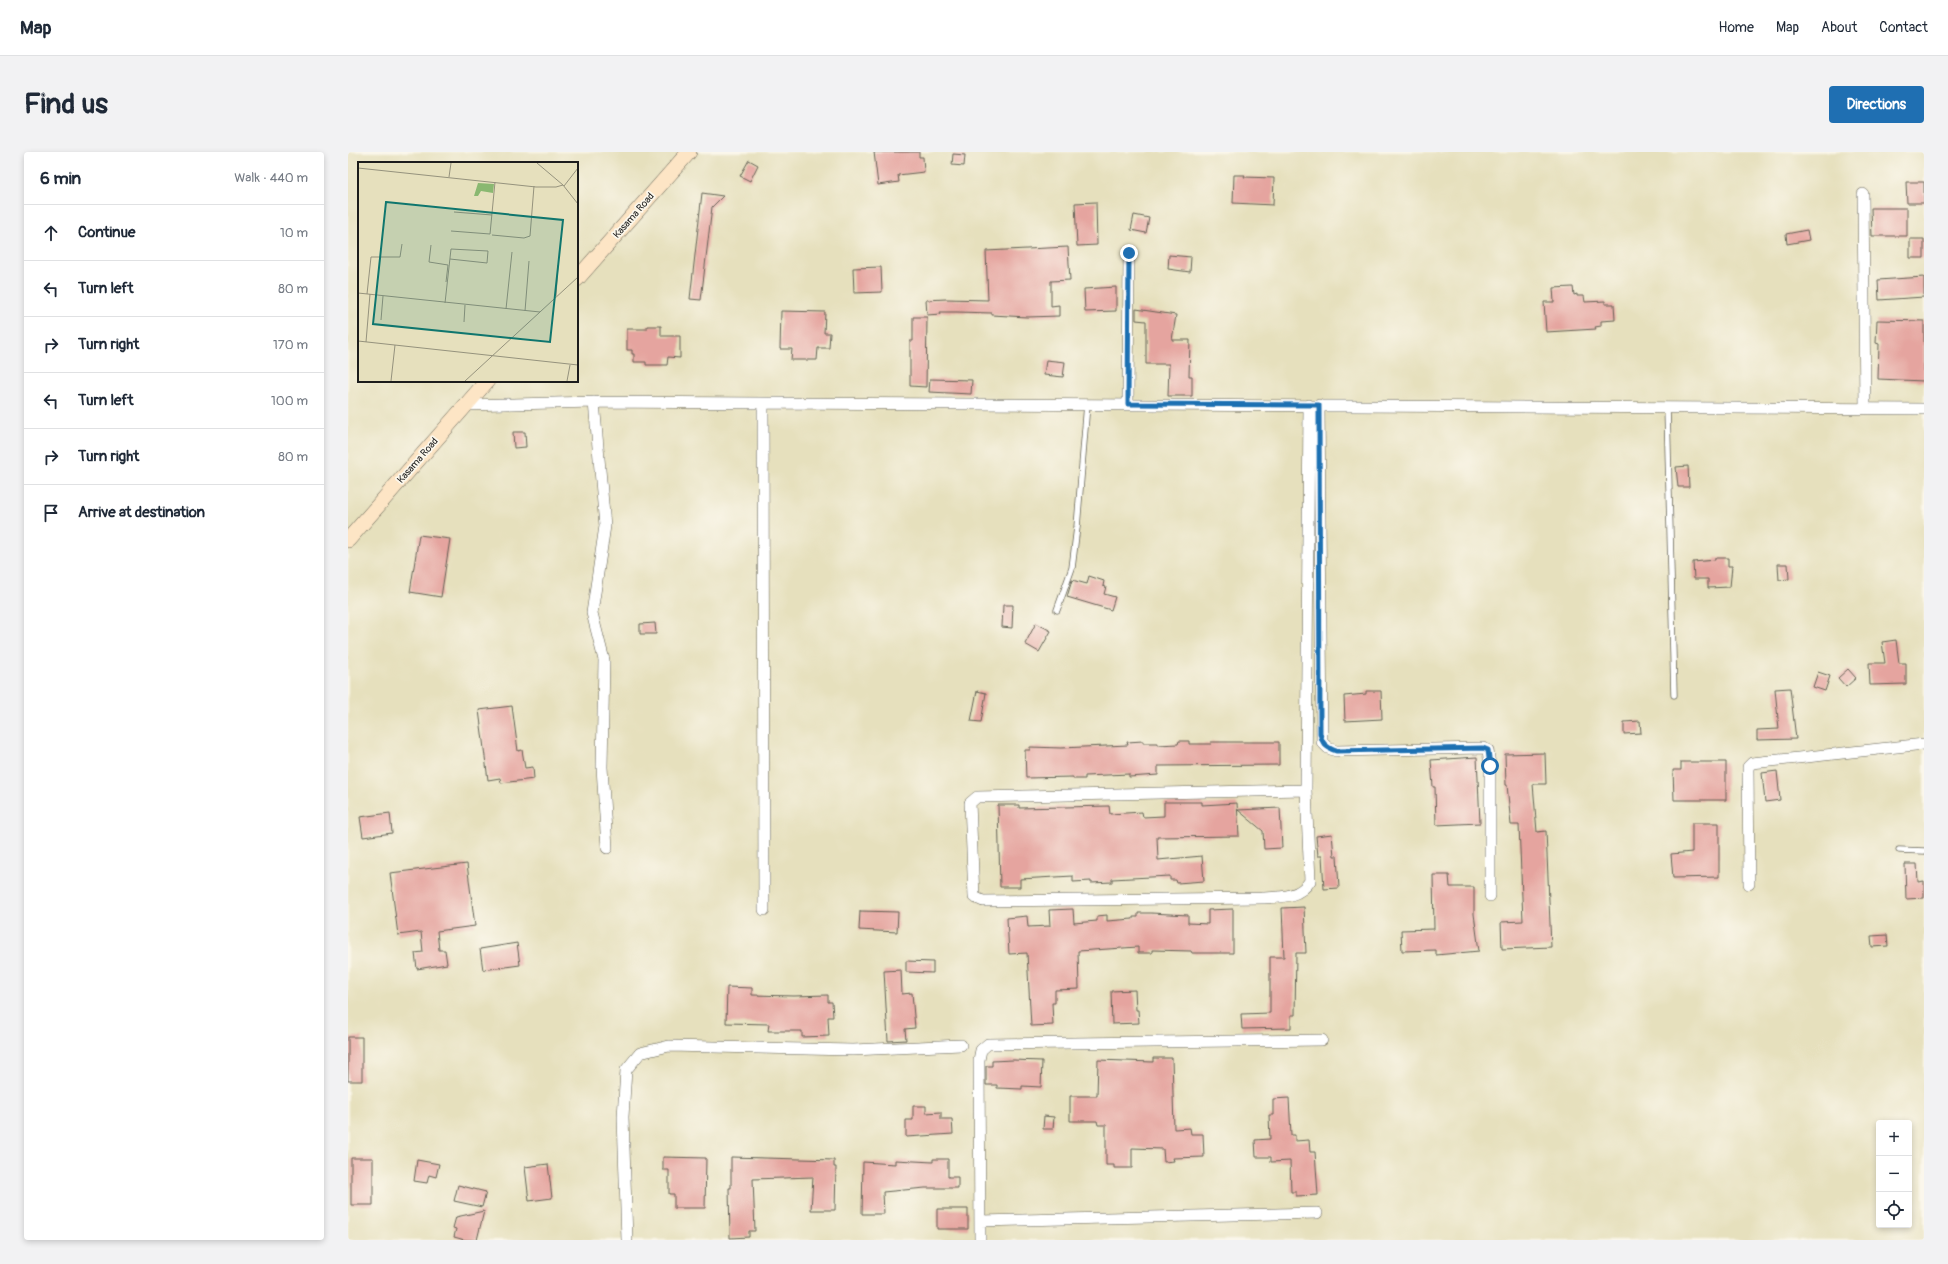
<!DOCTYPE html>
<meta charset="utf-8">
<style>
body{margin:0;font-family:Pangolin,sans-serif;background:#f2f2f3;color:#1f2937}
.controls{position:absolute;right:12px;bottom:12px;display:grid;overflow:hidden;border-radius:4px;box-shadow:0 2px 6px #0003}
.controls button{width:36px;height:36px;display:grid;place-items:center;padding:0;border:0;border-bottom:1px solid #e0e1e3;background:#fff;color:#1f2937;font:20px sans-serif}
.stop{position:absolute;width:12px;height:12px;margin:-9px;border:3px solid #1f6fb2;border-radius:50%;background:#fff}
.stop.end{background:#1f6fb2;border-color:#fff;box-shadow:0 1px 4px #0008}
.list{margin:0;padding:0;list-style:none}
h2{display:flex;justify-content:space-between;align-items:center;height:52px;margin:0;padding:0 16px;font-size:17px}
h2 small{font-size:13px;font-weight:400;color:#747a83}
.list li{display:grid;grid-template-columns:26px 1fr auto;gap:12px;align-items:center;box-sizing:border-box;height:56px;padding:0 16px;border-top:1px solid #e0e1e3}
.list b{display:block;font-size:15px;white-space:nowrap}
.list em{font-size:13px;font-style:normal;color:#747a83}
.icon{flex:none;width:22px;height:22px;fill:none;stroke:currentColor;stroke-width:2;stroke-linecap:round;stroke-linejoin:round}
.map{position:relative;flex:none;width:1576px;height:1088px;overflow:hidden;border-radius:4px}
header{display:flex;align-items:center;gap:24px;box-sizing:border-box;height:56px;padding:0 20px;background:#fff;border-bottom:1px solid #e0e1e3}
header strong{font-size:19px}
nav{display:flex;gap:22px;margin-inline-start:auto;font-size:14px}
.intro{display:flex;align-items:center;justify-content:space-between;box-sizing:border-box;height:96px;padding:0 24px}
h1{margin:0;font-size:28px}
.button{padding:10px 18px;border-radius:4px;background:#1f6fb2;color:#fff;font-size:14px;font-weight:700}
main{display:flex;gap:24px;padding:0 24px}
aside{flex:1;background:#fff;border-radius:4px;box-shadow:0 2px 6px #0003}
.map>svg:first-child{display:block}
.building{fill:#e5a49f}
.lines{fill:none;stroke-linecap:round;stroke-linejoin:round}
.lane-casing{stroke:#636154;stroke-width:7}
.street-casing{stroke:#636154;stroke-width:12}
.secondary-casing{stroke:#636154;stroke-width:16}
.lane{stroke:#fff;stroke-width:5.5}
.street{stroke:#fff;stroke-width:11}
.secondary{stroke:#fde5c5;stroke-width:15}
.route{stroke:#1f6fb2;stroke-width:5}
.labels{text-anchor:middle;stroke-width:3.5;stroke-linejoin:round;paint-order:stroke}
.street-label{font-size:10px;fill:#1c1c1c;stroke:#fbf7ec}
.inset-road{fill:none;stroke:#95927d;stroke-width:1}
.view{fill:#0f766e;fill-opacity:0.15;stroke:#0f766e;stroke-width:2}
.inset-edge{fill:none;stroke:#1c1c1c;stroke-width:2}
</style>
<header>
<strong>Map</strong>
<nav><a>Home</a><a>Map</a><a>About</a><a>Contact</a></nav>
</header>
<div class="intro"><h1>Find us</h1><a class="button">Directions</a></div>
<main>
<aside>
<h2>6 min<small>Walk · 440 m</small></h2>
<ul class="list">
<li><svg class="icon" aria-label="ahead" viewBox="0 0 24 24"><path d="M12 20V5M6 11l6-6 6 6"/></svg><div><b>Continue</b></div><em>10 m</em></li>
<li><svg class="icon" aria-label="left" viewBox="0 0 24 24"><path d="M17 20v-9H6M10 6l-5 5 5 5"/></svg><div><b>Turn left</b></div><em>80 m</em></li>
<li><svg class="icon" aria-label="right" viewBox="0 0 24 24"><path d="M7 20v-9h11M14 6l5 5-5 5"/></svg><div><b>Turn right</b></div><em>170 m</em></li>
<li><svg class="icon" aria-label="left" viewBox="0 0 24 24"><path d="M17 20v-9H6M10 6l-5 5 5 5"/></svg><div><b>Turn left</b></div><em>100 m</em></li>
<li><svg class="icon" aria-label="right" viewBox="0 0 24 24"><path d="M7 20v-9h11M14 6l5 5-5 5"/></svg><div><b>Turn right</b></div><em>80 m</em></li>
<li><svg class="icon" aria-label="arrive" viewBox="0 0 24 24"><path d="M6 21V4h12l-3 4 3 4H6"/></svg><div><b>Arrive at destination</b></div></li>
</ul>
</aside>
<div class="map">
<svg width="1576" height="1088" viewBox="0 0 1576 1088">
<rect width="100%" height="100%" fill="#fbf7ec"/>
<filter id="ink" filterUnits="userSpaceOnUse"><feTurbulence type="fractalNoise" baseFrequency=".025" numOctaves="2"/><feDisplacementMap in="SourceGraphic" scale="8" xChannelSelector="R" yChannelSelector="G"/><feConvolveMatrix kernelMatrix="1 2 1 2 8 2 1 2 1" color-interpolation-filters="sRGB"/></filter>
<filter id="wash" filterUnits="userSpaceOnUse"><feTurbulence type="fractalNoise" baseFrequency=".012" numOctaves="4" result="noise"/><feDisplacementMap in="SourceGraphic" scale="16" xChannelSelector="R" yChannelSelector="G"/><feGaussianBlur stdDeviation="0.9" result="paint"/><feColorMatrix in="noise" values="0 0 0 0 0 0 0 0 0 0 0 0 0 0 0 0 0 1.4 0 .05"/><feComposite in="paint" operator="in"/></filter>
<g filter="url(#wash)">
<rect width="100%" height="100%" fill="#e6e0bd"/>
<g id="blocks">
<path class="building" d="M526,0H571V5H575L576,20L550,23L551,30L530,33Z
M605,2L617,3L616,14L604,13Z
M401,8L410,13L402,29L392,24Z
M886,23H897L896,25L926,26L925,53L885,51Z
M1558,30H1576V51H1559Z
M354,41L375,44L364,55L353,148L342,147Z
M748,50L749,93L729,94L727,51Z
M1523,56H1559V84H1524Z
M786,63L801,66L798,81L783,78Z
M1459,78L1461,88L1439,92L1438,82Z
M1562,87H1576V106H1562Z
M720,95L722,128L703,129V154L711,153V164L679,165L644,163V161L609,160H592L593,162L579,163L578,148L598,147L640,148L638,99Z
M821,103L843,105L842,120L820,117Z
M533,115L534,140L506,141L505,116Z
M1576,125V145L1531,148L1530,128Z
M768,135V159L737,160L736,137Z
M1225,135L1226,143L1229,142V144H1236L1237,150L1257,149V152H1266L1267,168L1253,169V174L1247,175L1248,177L1198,180L1196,150H1206L1205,136Z
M788,157L828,163L824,188H842L841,224H844V244H820L821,212H798V169L788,168Z
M433,159L477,160L476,181H482L481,196H470L469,208H443L444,197H432Z
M565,165H579L578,235L562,234V189H565Z
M1529,168L1576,169V229L1530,227L1531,192L1528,191Z
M299,174H313V184H332V206L320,205L319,213H298V210H286V202H284V198H279V177H299Z
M698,208L717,210L715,225L696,223Z
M582,227L624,228L623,242L581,240Z
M165,280H177L178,295L166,296Z
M1340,314L1341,335H1330L1328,315Z
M71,383L102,387L93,445L62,440Z
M1367,406H1380V414H1384L1382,435L1360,436V427H1346L1345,410L1367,408Z
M1430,412H1440L1441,427L1431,428Z
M741,424L756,429L755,434L758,435L756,442L767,445L763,458L719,445L724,428L739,432Z
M655,453H665L664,476L654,475Z
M307,471L308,482H292V472Z
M688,471L703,479L691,500L677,492Z
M1548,488L1551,511H1558V532L1522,533L1521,511H1537L1534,490Z
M1500,517L1508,526L1498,535L1490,526Z
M1470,520L1482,524L1477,539L1465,535Z
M1442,536L1448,587L1409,588V578L1431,577L1427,537Z
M629,539L638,541L633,570L623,569Z
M1018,539H1033L1034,567L997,569L996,544L1018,542Z
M164,554L170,599L174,598L177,616L185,615L186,627L153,631L152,626L140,628L131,558Z
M1292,569L1293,581L1276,582V570Z
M795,589V591H809V593L830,592L831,589H841V592H863V590H931V613L810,614V623L781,625V622L737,624V627H725V625L678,626L677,598H682V595L713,596L780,593L779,590Z
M1197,601L1198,632H1185L1189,680L1198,679L1203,795L1154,797L1153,770L1175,769L1171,673H1163L1159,633H1158L1157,602Z
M1129,605L1132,671L1088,673L1087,635H1085L1083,608Z
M1333,610H1378V648H1326L1325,618H1333Z
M1429,619L1432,648L1417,650L1414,621Z
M816,650H854V653L889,651L891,684L809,685L810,708L854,704L856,729L829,731L828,728H822V724L764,727V730L743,731V729L725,730V724L672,727V735H652L650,653H671V656L761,654L762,662L794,660L795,665L816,664Z
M932,656L934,696L916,697L915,679L890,658Z
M42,661L44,681L15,685L12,665Z
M1344,671H1371V725L1325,726L1323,702L1344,700Z
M984,682L986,704H989L991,736L976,737L974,704H970L968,684Z
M119,712L127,774L89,779L91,798H97L99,812L69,817L67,801L75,800L73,780L50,783L42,721Z
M1557,712H1569L1570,730L1576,729V746L1558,747Z
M1085,723H1101L1102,735H1126V762L1131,799L1088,803V798L1054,799L1053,778L1086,777Z
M956,755L958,801H948L947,863H943V876L894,877L893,862L922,861V805H936L934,756Z
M725,757L726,771L749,769V764L759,763V769L785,767V765H790V761H803L840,763V771L860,772V758L885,757V801H844L843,799L804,798V801H790V795L730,799L731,837L707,838V851H704L705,873L683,874L679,801L661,802L659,766L679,764L680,775L702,774L701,758Z
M512,759L550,760L549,780L511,778Z
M1539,783L1540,794L1524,795L1523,784Z
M169,791L172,813L135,818L132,797Z
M558,809L585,810V821L558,820Z
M553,818L554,842L564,841L567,876L557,877L558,888L540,889L536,819Z
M379,835L404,836V843L446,844L480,843V850H484L485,865H480L481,884L454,885V879H420L421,872L378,871Z
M787,838L788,858H790L791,871L764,872L763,839Z
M0,885H14V929H0Z
M805,906H824L826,977L842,976L843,982H855L856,1005L825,1006L826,1009L816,1010L815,997L784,996V1016H766V1013H758V973H750L749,969H722V944H749L750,908L805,910Z
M665,908L694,909L693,935L674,934V937L649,936V933H638V914H644V909Z
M941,946L943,983H947V989L961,988L962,1000H967L970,1043L948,1044V1040H943L942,1009L923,1010V1005H908L907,988L922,987L921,963H925V947Z
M565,954H578V961L593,960V967H604L605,982L558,985V968H565Z
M696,964L706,965L705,977H695Z
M315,1005L358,1006L357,1056H326V1042H321V1018H315Z
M383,1005L486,1008V1015H488L487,1058H463L465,1025L405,1027L407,1079H401V1085L382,1086L381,1036H383Z
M3,1006H25V1053H3Z
M585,1007H600V1025H610V1036H577L535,1040L536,1062H514L515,1010L547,1012V1008L585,1010Z
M69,1008L91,1012L88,1025L81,1023L79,1031L66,1029Z
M200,1012L204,1046L181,1049L177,1015Z
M110,1033L138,1040L134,1055L106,1049Z
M589,1057H620V1077H589Z
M136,1059L129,1088H117L106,1085L108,1077L105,1076L108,1065Z"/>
</g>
</g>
<g filter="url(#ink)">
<use href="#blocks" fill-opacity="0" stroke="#636154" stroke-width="1"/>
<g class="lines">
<defs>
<path id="lane" d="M1319,255L1326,543
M709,458L724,416L729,375L739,252
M1551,698L1576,699"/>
<path id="street" d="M1515,42L1517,256
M246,250L257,374L244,461L256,508L254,615L259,696
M415,251L416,758
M780,252L781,101
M118,253L246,250L415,251L1576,257
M971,253L974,590L980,596L988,599L1135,596L1140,598L1142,614V744
M958,638L629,645L622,651L626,745L635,749L914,746C933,745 951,746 962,729L958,638L961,253
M1401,732L1400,615L1404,611L1576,592
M632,1069L969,1061
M279,1088L275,965L278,918L292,901L321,894L505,898L613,893
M632,1088L631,908L633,898L640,892L974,888"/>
<path id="secondary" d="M229,127L341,0
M0,388L139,229"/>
</defs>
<use href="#lane" class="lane-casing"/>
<use href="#street" class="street-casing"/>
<use href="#secondary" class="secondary-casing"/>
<use href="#lane" class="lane"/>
<use href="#street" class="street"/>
<use href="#secondary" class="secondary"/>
</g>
</g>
<g class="lines" filter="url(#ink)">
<path class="route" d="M781,101L780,252L971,253L972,581C974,591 977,595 988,599L1135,596L1140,598L1142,614"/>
</g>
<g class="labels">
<g class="street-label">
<text transform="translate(285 63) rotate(-49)" y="4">Kasama Road</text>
<text transform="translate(69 308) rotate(-49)" y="4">Kasama Road</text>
</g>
</g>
<g transform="translate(10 10)">
<rect width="220" height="220" fill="#e6e0bd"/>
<path d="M120,21L136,22L135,31L123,29L120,34H116Z" fill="#8ab871"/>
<path class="inset-road" d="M179,1L205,23L220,42M0,6L178,25H198L205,23M91,15L93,1M206,24L220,6M96,50L134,53M93,69L132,72L137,20M134,73L166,76L172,74L176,24M73,83L71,100L90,103L88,120M0,131L182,150M9,132L13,95H42L44,82M198,134L200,103M87,141L93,87L130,89L129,101L92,97M148,147L154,90M167,149L171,99M23,158L25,134M106,160L107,143M0,179L220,203M8,180L12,132M33,219L37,183M107,219L220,115M209,219L212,203"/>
<path class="view" d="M28,40L205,58L192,180L15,162Z"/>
<rect width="220" height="220" class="inset-edge"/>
</g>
</svg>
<div class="controls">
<button>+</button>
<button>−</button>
<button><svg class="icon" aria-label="locate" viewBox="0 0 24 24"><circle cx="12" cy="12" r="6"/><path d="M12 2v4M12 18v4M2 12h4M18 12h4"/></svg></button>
</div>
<div class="stop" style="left:1142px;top:614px"></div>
<div class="stop end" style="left:781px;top:101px"></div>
</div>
</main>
